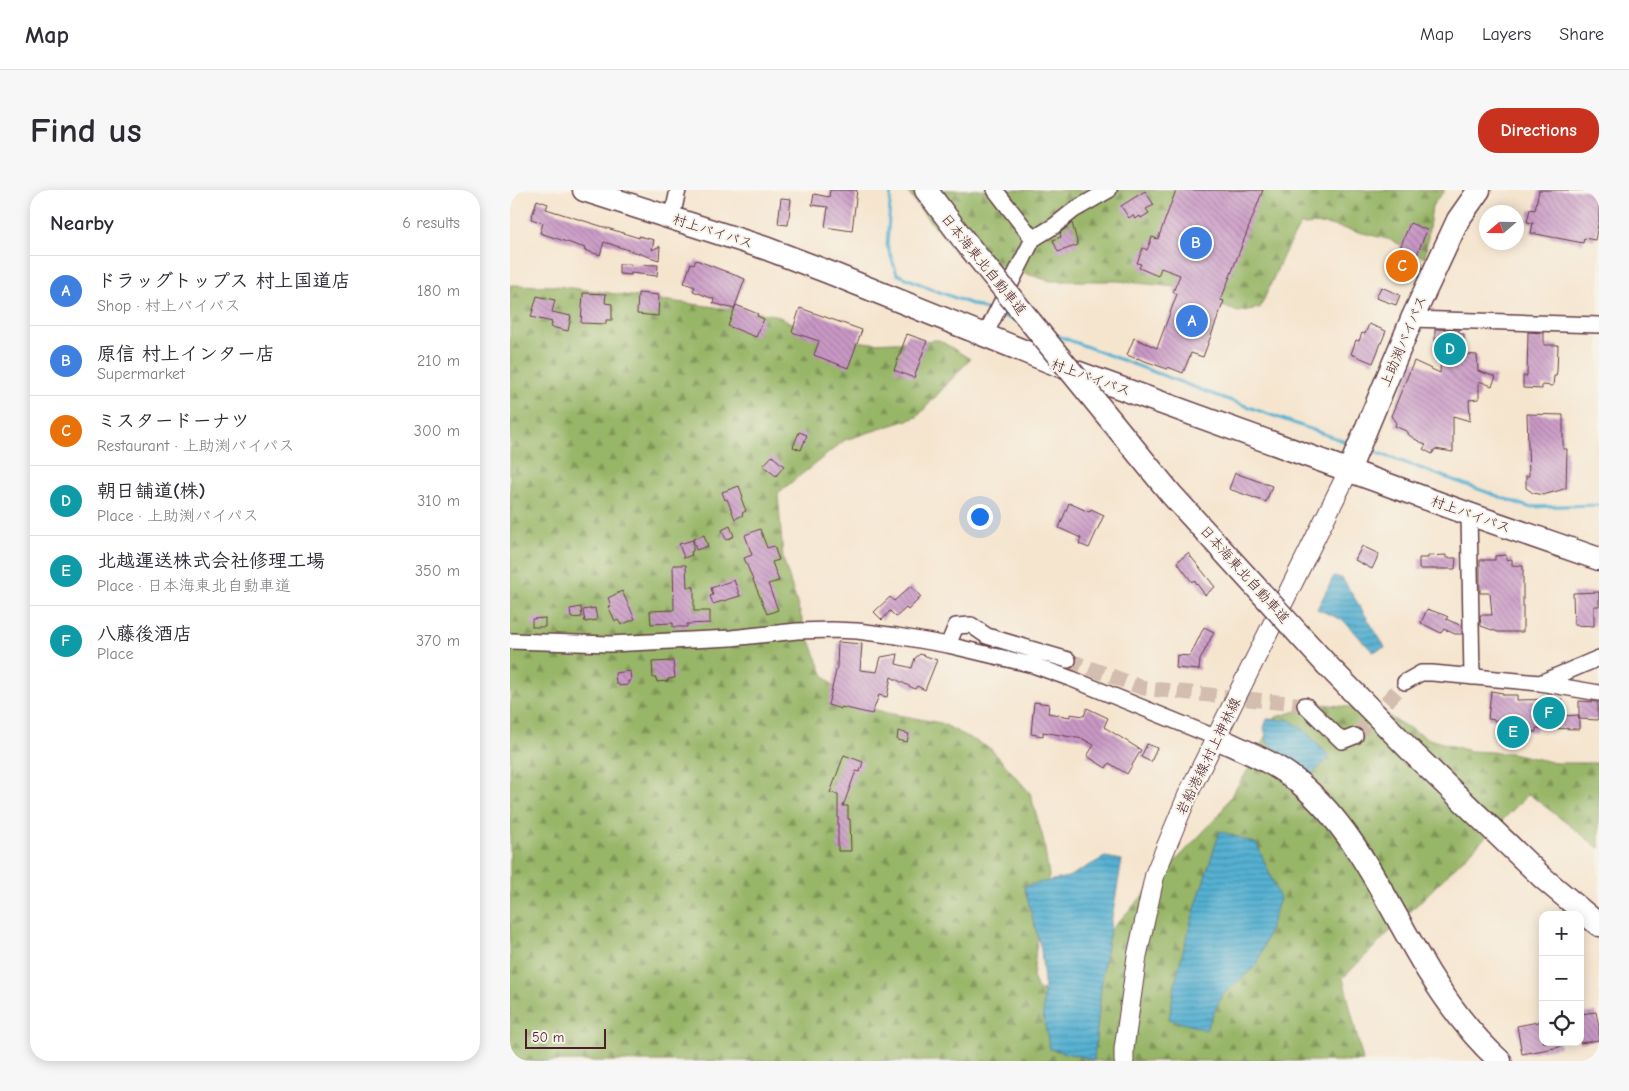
<!DOCTYPE html>
<meta charset="utf-8">
<style>
body{margin:0;font-family:"Comic Neue","Klee One",sans-serif;background:#f7f7f7;color:#2b2b33}
.controls{position:absolute;right:15px;bottom:15px;display:grid;overflow:hidden;border-radius:10px;box-shadow:0 2px 12px #0003}
.controls button{width:45px;height:45px;display:grid;place-items:center;padding:0;border:0;border-bottom:1px solid #e1e1e2;background:#fff;color:#2b2b33;font:25px sans-serif}
.compass{position:absolute;left:969px;top:15px;width:45px;height:45px;border-radius:50%;background:#fff;box-shadow:0 2px 12px #0003;rotate:250deg}
.scale{position:absolute;left:15px;bottom:12px;width:81px;box-sizing:border-box;padding-left:5px;border:2px solid #4a1f2b;border-top:0;font-size:14px;line-height:18px;white-space:nowrap;color:#4a1f2b;-webkit-text-stroke:4px #f7f3e8;paint-order:stroke}
.you{position:absolute;left:469px;top:326px;width:18px;height:18px;margin:-12px;border:4px solid #fff;border-radius:50%;background:#1a73e8;box-shadow:0 0 0 8px #1a73e833}
.badge{display:grid;place-items:center;width:32px;height:32px;border-radius:50%;background:#c8321e;color:#fff;font-size:16px;font-weight:700}
.pin{position:absolute;translate:-50% -50%;border:2px solid #fff;box-shadow:0 1px 5px #0006}
.list{margin:0;padding:0;list-style:none}
h2{display:flex;justify-content:space-between;align-items:center;height:65px;margin:0;padding:0 20px;font-size:21px}
h2 small{font-size:16px;font-weight:400;color:#7c7c81}
.list li{display:grid;grid-template-columns:32px 1fr auto;gap:15px;align-items:center;box-sizing:border-box;height:70px;padding:0 20px;border-top:1px solid #e1e1e2}
.list b{display:block;font-size:19px;white-space:nowrap}
.list p{margin:0;font-size:16px;white-space:nowrap;color:#7c7c81}
.list em{font-size:16px;font-style:normal;color:#7c7c81}
.icon{flex:none;width:28px;height:28px;fill:none;stroke:currentColor;stroke-width:2;stroke-linecap:round;stroke-linejoin:round}
.map{position:relative;flex:none;width:1089px;height:871px;overflow:hidden;border-radius:20px}
header{display:flex;align-items:center;gap:30px;box-sizing:border-box;height:70px;padding:0 25px;background:#fff;border-bottom:1px solid #e1e1e2}
header strong{font-size:24px}
nav{display:flex;gap:28px;margin-inline-start:auto;font-size:18px}
.intro{display:flex;align-items:center;justify-content:space-between;box-sizing:border-box;height:120px;padding:0 30px}
h1{margin:0;font-size:35px}
.button{padding:12px 22px;border-radius:20px;background:#c8321e;color:#fff;font-size:18px;font-weight:700}
main{display:flex;gap:30px;padding:0 30px}
aside{flex:1;background:#fff;border-radius:20px;box-shadow:0 2px 12px #0003}
.map>svg:first-child{display:block}
.forest{fill:url(#forest-firs);stroke:#716a4a}
.water{fill:url(#water-rules);stroke:#4f687e}
.lines{fill:none;stroke-linecap:round;stroke-linejoin:round}
.stream{stroke:#54b1d2;stroke-width:3}
.building{fill:url(#building-back-hatch)}
.minor-tunnel{stroke:#d3bdae;stroke-width:15;stroke-dasharray:15 8;stroke-linecap:butt}
.minor-casing{stroke:#643d44;stroke-width:18}
.major-casing{stroke:#643d44;stroke-width:21}
.highway-casing{stroke:#643d44;stroke-width:25}
.minor{stroke:#fff;stroke-width:15}
.major{stroke:#fff;stroke-width:19}
.highway{stroke:#fff;stroke-width:22}
.highway-bridge-casing{stroke:#643d44;stroke-width:25;stroke-linecap:butt}
.highway-bridge{stroke:#fff;stroke-width:22}
.labels{text-anchor:middle;stroke-width:4;stroke-linejoin:round;paint-order:stroke}
.street-label{font-size:14px;fill:#4a1f2b;stroke:#f7f3e8}
</style>
<header>
<strong>Map</strong>
<nav><a>Map</a><a>Layers</a><a>Share</a></nav>
</header>
<div class="intro"><h1>Find us</h1><a class="button">Directions</a></div>
<main>
<aside>
<h2>Nearby<small>6 results</small></h2>
<ul class="list">
<li><span class="badge" style="background:#3f7fe0">A</span><div><b>ドラッグトップス 村上国道店</b><p>Shop · 村上バイパス</p></div><em>180 m</em></li>
<li><span class="badge" style="background:#3f7fe0">B</span><div><b>原信 村上インター店</b><p>Supermarket</p></div><em>210 m</em></li>
<li><span class="badge" style="background:#e8710a">C</span><div><b>ミスタードーナツ</b><p>Restaurant · 上助渕バイパス</p></div><em>300 m</em></li>
<li><span class="badge" style="background:#0f9aa8">D</span><div><b>朝日舗道(株)</b><p>Place · 上助渕バイパス</p></div><em>310 m</em></li>
<li><span class="badge" style="background:#0f9aa8">E</span><div><b>北越運送株式会社修理工場</b><p>Place · 日本海東北自動車道</p></div><em>350 m</em></li>
<li><span class="badge" style="background:#0f9aa8">F</span><div><b>八藤後酒店</b><p>Place</p></div><em>370 m</em></li>
</ul>
</aside>
<div class="map">
<svg width="1089" height="871" viewBox="0 0 1089 871">
<defs>
<pattern id="forest-firs" width="22" height="20" patternUnits="userSpaceOnUse" patternTransform="scale(1.25)"><rect width="22" height="20" fill="#98b668"/><path d="M5 1l3.5 6h-7zM16 11l3.5 6h-7z" fill="#7e9356"/></pattern>
<pattern id="water-rules" width="6" height="5" patternUnits="userSpaceOnUse" patternTransform="scale(1.25)"><rect width="6" height="5" fill="#54b1d2"/><path d="M0 2.5h6" fill="none" stroke="#488fab"/></pattern>
<pattern id="building-back-hatch" width="6" height="6" patternUnits="userSpaceOnUse" patternTransform="scale(1.25)"><rect width="6" height="6" fill="#c999c6"/><path d="M-1 5l2 2M0 0l6 6M5-1l2 2" fill="none" stroke="#a57ca1"/></pattern>
</defs>
<rect width="100%" height="100%" fill="#f7f3e8"/>
<filter id="ink" filterUnits="userSpaceOnUse"><feTurbulence type="fractalNoise" baseFrequency=".02" numOctaves="2"/><feDisplacementMap in="SourceGraphic" scale="10" xChannelSelector="R" yChannelSelector="G"/><feConvolveMatrix kernelMatrix="1 2 1 2 8 2 1 2 1" color-interpolation-filters="sRGB"/></filter>
<filter id="wash" filterUnits="userSpaceOnUse"><feTurbulence type="fractalNoise" baseFrequency=".0096" numOctaves="4" result="noise"/><feDisplacementMap in="SourceGraphic" scale="20" xChannelSelector="R" yChannelSelector="G"/><feGaussianBlur stdDeviation="1.12" result="paint"/><feColorMatrix in="noise" values="0 0 0 0 0 0 0 0 0 0 0 0 0 0 0 0 0 1.4 0 .05"/><feComposite in="paint" operator="in"/></filter>
<g filter="url(#wash)">
<rect width="100%" height="100%" fill="#f5e5cf"/>
<path class="forest" d="M396,0H935L922,16L915,68L881,50L816,34L790,35L774,64L750,118L728,122L665,97L608,91H540L448,63L417,28Z
M0,95L46,96L265,125L309,146L361,153L429,150L460,169L407,227L335,250L268,303L273,368L293,433L313,484L336,511L377,523L431,533L481,559L520,603L533,648L539,686L528,740L523,787L528,799L542,802L709,625L743,572L766,527L811,514L867,520L919,549L960,561L1001,563L1046,573H1089V658L1019,604L833,788L853,871H0Z"/>
<path class="water" d="M824,386L832,388L875,457L863,462L833,430L807,419Z
M757,529L780,530L794,540L820,567L801,585L778,567L758,554L754,538Z
M710,641L747,654L770,709L747,775L712,805L696,840L659,829C668,765 690,703 710,641Z
M595,667L612,670L593,779L584,870L540,859L533,826L534,791L531,759L514,696L558,687Z"/>
<g class="lines">
<path class="stream" d="M381,0L377,55L387,84L424,100L483,122
M491,125L506,131
M543,144L697,202L842,254
M857,259L1018,317L1089,315"/>
</g>
<g id="blocks">
<path class="building" d="M320,0H347L342,41L315,37L318,17L302,15L304,4L319,7Z
M666,0H753L711,110L714,111L693,167L681,163L673,183L658,177L657,179L627,168V169L617,165L624,148L647,158L667,104L663,102L670,85L651,78L648,86L629,78L631,74L627,73L633,58L637,60L642,47L648,49Z
M1029,0H1089V30L1085,50L1074,48L1073,53L1021,43L1023,33L1017,32L1020,19L1025,20Z
M635,1L644,15L636,19L639,23L631,28L630,26L625,29L623,25L619,28L611,16Z
M271,8L281,9L278,35L268,34Z
M27,10L38,14L36,19L129,48V46L144,50L142,60L150,56L149,70L94,52L90,65L74,60L75,58L30,43L33,33L21,29Z
M562,33L568,55L548,62L543,50L551,47L550,43Z
M900,33L917,40L897,89L880,83Z
M186,70L235,89L224,119L203,113L204,109L183,101L185,97L174,93L181,73L184,74Z
M109,74L148,75L147,86L121,83V85L109,84Z
M871,97L890,105L886,115L866,108Z
M73,103L96,104L95,113L102,114V130H96V134L71,133Z
M128,103L149,105L148,126L127,124Z
M27,106L45,110L42,122L61,126L58,141L41,137L42,132L21,127Z
M226,115L248,124L247,126L254,129L246,147L218,136Z
M290,118L352,140L338,178L304,165L309,151L282,142Z
M859,134L876,141L863,173L841,164L846,150L849,151L852,143L855,144Z
M925,139L949,140V144H954L953,164L967,165L968,181L986,187L982,196L969,191V209L959,210L960,231L943,226V262L925,259L922,264L913,259L916,255L903,248L898,244V242L885,236L886,233L881,226L904,171L930,183L931,158L925,157Z
M1018,142L1034,143V155H1048L1047,181L1046,186H1044L1043,196L1032,195V199L1013,198V186H1017Z
M397,144L417,151L404,188L384,180Z
M1017,224L1053,225V259H1057L1056,298L1051,300L1033,305L1023,303L1016,298V286H1019Z
M289,242L297,245L291,260L283,257Z
M262,266L274,276L266,286L253,276Z
M725,283L762,296L756,312L719,299Z
M229,296L233,307L231,308L236,321L232,323L233,325L225,329L217,309L215,310L212,302Z
M559,313L579,322L581,319L594,325L579,358L569,354L571,348L549,338Z
M220,336L224,346L216,350L212,340Z
M250,339L257,358L264,356L269,370L262,372L269,391L258,394L268,420L257,424L234,368L242,365L235,345Z
M194,345L198,356L186,360L183,349Z
M183,350V361L181,362L182,365L174,368L169,354Z
M852,356L869,364L862,379L845,370Z
M678,363L705,397L695,405L684,390L682,392L667,372Z
M936,365V368H946L945,379H909V368H918V366Z
M996,365V370L1002,369V375L1013,376V442H988L971,436L970,425H982L980,403H970V370H985V366Z
M163,375H176L177,397H184V421H200V433L177,434V437H163V433L141,434L140,421L164,420Z
M224,390L230,406L203,414L200,406L203,405L201,398Z
M401,396L411,407L398,420L396,418L386,427L380,421L372,430L364,422L380,407L384,411Z
M112,401L125,429L111,435L108,430L105,431L98,416H101L98,408Z
M1089,402V416H1084V436L1064,435L1063,403Z
M71,417L72,427L61,428L60,419Z
M85,418L87,430L75,432L73,420Z
M917,419L934,425L938,427L936,429L952,436V444H945L934,439L931,443L911,433Z
M35,428V437H22V429Z
M694,437L704,442L690,470L689,480L666,478L667,465L680,466Z
M328,452L352,454L350,480L367,482L371,467L388,464L386,474L402,478L405,468L410,464L427,470L415,500L407,496L405,499L381,487L377,507L369,505L362,524L336,518L331,517V519L318,515L327,477Z
M163,471L165,488L158,489V491L147,492L146,488H143L142,472Z
M120,481L121,491H118V495L109,496V494H106L105,483Z
M981,501L993,503V505H1007V510L1052,509V526L1069,525V539L1026,538V542L998,539L997,532L978,529Z
M1069,511L1088,512V530L1069,529Z
M524,512L539,514L538,523L560,527V524L574,526L577,518L598,528L594,537L631,560L617,584L599,573L596,578L577,566L584,555L573,549L533,542V546L521,544Z
M388,541L399,544L397,552L387,550Z
M637,554L647,558L641,572L631,567Z
M334,565L353,572L350,582L346,581L333,616H338V629H340L341,661H328V604L320,603Z
M1086,822L1089,837V850L1070,853V824Z
M1033,831V852H1049L1050,857L1012,864L1007,836Z"/>
</g>
</g>
<g filter="url(#ink)">
<use href="#blocks" fill-opacity="0" stroke="#643d44" stroke-width="1"/>
<g class="lines">
<path class="minor-tunnel" d="M558,470L633,498L795,515
M845,546L895,492"/>
<defs>
<path id="minor" d="M485,0L523,49
M162,28L168,0
M902,129L1089,135
M475,145L523,49L544,36L564,20L599,0
M959,324L962,487
M0,451L100,454L221,448L287,441L322,440L347,441L387,446L438,455L523,475L562,489L707,548
M438,455L446,436L461,435L477,446L558,470
M895,492L911,483H922L1030,493L1089,503
M1030,493L1089,468
M795,515L832,551L845,546"/>
<path id="major" d="M614,871V859L627,766L645,684L679,602L839,280"/>
<path id="highway" d="M74,0L255,58L318,82L558,179L959,324L1089,369
M416,0L453,49
M839,280L902,129L948,30L969,0
M817,475L906,566L1033,688L1089,735
M707,548C734,561 764,572 787,591C848,641 878,717 919,783C939,815 962,846 990,871"/>
</defs>
<use href="#minor" class="minor-casing"/>
<use href="#major" class="major-casing"/>
<use href="#highway" class="highway-casing"/>
<use href="#minor" class="minor"/>
<use href="#major" class="major"/>
<use href="#highway" class="highway"/>
<defs>
<path id="highway-bridge" d="M453,49L661,304L817,475"/>
</defs>
<use href="#highway-bridge" class="highway-bridge-casing"/>
<use href="#highway-bridge" class="highway-bridge"/>
</g>
</g>
<g class="labels">
<g class="street-label">
<text transform="translate(203 41) rotate(18)" y="5">村上バイパス</text>
<text transform="translate(474 74) rotate(51)" y="5">日本海東北自動車道</text>
<text transform="translate(893 151) rotate(-67)" y="5">上助渕バイパス</text>
<text transform="translate(581 187) rotate(20)" y="5">村上バイパス</text>
<text transform="translate(961 324) rotate(20)" y="5">村上バイパス</text>
<text transform="translate(735 384) rotate(48)" y="5">日本海東北自動車道</text>
<text transform="translate(698 566) rotate(-64)" y="5">岩船港線;村上神林線</text>
</g>
</g>
</svg>
<div class="controls">
<button>+</button>
<button>−</button>
<button><svg class="icon" aria-label="locate" viewBox="0 0 24 24"><circle cx="12" cy="12" r="6"/><path d="M12 2v4M12 18v4M2 12h4M18 12h4"/></svg></button>
</div>
<svg class="compass" viewBox="-18 -18 36 36"><path d="M0-13l5 13h-10z" fill="#e53935"/><path d="M0 13l5-13h-10z" fill="#7c7c81"/></svg>
<div class="scale">50 m</div>
<div class="you"></div>
<div class="pin badge" style="left:682px;top:131px;background:#3f7fe0">A</div>
<div class="pin badge" style="left:686px;top:53px;background:#3f7fe0">B</div>
<div class="pin badge" style="left:892px;top:76px;background:#e8710a">C</div>
<div class="pin badge" style="left:940px;top:159px;background:#0f9aa8">D</div>
<div class="pin badge" style="left:1003px;top:542px;background:#0f9aa8">E</div>
<div class="pin badge" style="left:1039px;top:523px;background:#0f9aa8">F</div>
</div>
</main>
